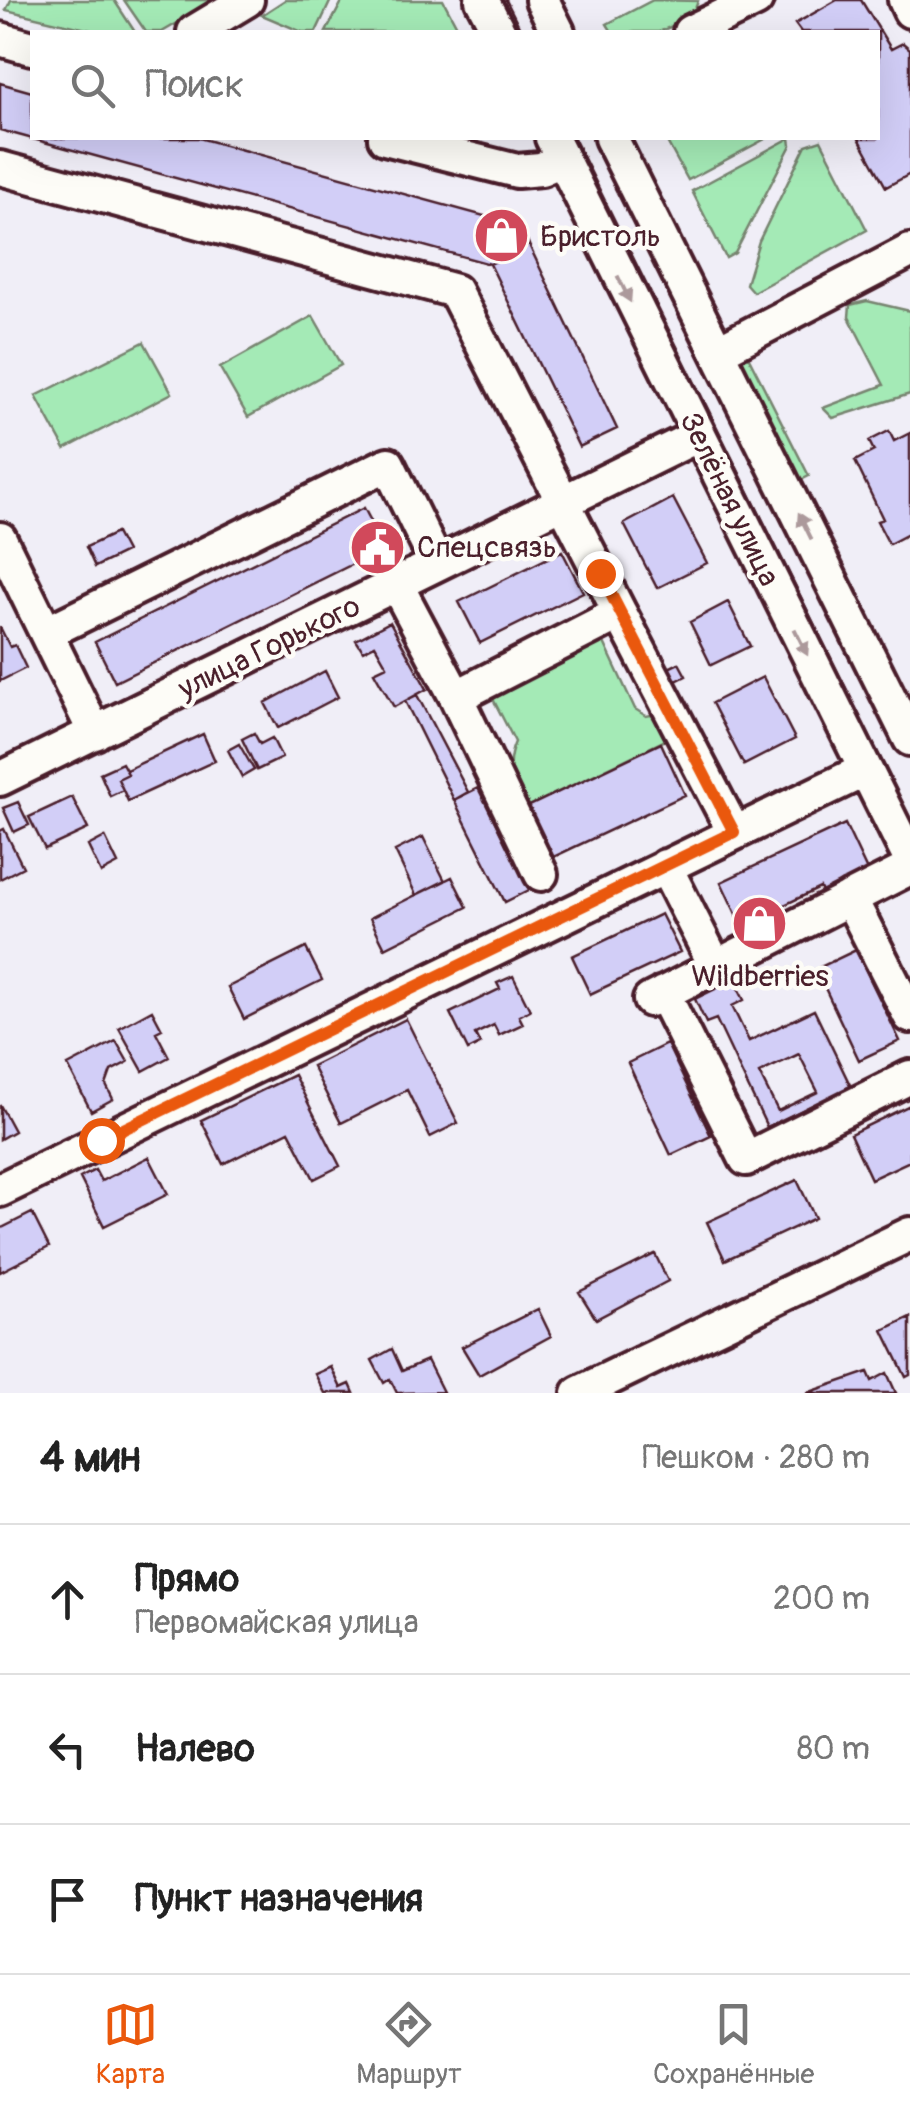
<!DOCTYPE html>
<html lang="ru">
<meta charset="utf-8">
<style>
body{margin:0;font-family:Pangolin,sans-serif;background:#f2f2f2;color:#222}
.stop{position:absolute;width:30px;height:30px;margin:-22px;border:8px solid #ea580c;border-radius:50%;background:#fff}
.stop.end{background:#ea580c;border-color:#fff;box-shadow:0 2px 10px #0008}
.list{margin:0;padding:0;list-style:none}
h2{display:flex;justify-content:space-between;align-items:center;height:130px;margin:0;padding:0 40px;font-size:42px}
h2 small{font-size:32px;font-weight:400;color:#767676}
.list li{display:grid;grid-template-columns:65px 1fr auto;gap:30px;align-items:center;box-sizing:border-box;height:150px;padding:0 40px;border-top:2px solid #e0e0e0}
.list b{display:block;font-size:38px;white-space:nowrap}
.list p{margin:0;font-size:32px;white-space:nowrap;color:#767676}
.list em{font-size:32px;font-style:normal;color:#767676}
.icon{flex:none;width:55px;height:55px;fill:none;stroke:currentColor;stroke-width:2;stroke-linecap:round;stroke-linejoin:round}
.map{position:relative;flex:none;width:910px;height:1393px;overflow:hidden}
.search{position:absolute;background:#fff;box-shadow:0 10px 40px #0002;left:30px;right:30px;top:30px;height:110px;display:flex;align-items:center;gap:25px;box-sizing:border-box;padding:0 35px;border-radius:0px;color:#767676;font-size:38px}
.sheet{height:580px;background:#fff}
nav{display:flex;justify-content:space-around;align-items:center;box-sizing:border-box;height:140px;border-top:2px solid #e0e0e0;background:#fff;font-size:28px;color:#767676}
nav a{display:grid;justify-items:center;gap:5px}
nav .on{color:#ea580c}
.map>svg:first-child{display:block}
.green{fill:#a4eab6;stroke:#778470;stroke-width:2.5}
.building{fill:#d2cef7;stroke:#4a1f2b;stroke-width:2.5;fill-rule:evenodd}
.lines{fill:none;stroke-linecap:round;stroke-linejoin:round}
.minor-casing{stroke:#4a1f2b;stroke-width:40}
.minor{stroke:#fdfcf7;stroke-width:32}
.tram{stroke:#4a1f2b;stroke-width:2.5}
.oneway{fill:#ac999b}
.route{stroke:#ea580c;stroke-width:12}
.labels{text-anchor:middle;stroke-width:9;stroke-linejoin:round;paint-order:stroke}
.poi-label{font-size:30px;fill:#4a1f2b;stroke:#fdfcf7;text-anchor:start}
.street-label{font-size:30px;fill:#4a1f2b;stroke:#fdfcf7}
</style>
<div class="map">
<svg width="910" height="1393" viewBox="0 0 910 1393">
<rect width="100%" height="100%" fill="#f0eef7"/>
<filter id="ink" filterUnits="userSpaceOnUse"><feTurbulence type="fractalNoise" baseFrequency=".01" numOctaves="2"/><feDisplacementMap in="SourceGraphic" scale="20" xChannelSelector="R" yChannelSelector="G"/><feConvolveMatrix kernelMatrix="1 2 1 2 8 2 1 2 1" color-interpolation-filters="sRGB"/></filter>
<g filter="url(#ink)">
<path class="green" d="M11,0H114L135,32H99L6,10Z
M124,0H217L162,32H146Z
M285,0H331L316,32H302L262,15Z
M343,0H443L460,32H326Z
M653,0L698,1L692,17L659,32H612L607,24Z
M665,138H767L688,180Z
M790,138L791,145L735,253L726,258L692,191Z
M821,140L867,230L753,292L746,284L759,241L806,145Z
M867,301L910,311V394L833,418L823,408L884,385L849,317L850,305Z
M313,316L341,365L248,417L220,368Z
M144,342L172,393L65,449L36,396Z
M746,352L809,476L795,483L740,364Z
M601,636L635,709L646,716L663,713L674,736L521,810C512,785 504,767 515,742L490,693Z"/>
<path class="building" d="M837,0H861L891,49L903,43L910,49V174L886,187L859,138H878V32H801L795,24Z
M0,83L32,92V138H199L521,226L529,245L490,264L0,130Z
M529,245L617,429L579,447L490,264Z
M889,431L894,441L910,433V533L889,544L877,521L883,519L855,461L874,451L869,441Z
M673,498L707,563L657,588L624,524Z
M364,508L385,548L115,682L95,642Z
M116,533L126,552L95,567L86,547Z
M562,551L583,592L480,643L459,602Z
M728,602L750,646L711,665L690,622Z
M390,622L427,689L394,707L374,672L387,666L375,645L363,651L356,640Z
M0,627L10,647L15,645L26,668L0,681Z
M679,663L686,676L668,685L662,671Z
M325,671L338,697L278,728L265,703Z
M763,677L795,739L744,765L712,703Z
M417,695L468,792L454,800L405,701Z
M254,733L260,744L272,738L282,758L257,770L242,739Z
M203,734L215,761L128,801L118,779L128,774L126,770Z
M661,743L685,795L545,861L521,810Z
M239,744L254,770L242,777L228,750Z
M122,763L128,774L118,779L123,790L110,796L100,773Z
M478,788L529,890L505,902L454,800Z
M72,797L88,829L45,849L29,817Z
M18,802L29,825L14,832L3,808Z
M845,824L872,881L827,903L820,888L767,913L773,925L747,937L721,882Z
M4,829L23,867L0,879V831Z
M105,837L118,864L101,873L88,846Z
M423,837L445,881L416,895L395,851Z
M452,877L467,907L385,948L370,918Z
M661,914L680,952L590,994L572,956Z
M306,948L322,980L244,1019L228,987Z
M856,950L900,1041L859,1060L816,969Z
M513,976L530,1010L519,1016L523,1024L499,1035L494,1025L475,1034L480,1044L468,1050L450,1013L500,989L497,983Z
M734,980L744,1000L732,1006L749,1041L814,1010L851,1087L767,1127L716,1019L706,1023L695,999ZM799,1054L818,1092L778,1111L759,1073Z
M152,1010L162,1029L156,1032L169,1057L143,1071L119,1028Z
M406,1019L458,1123L430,1137L407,1090L341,1123L312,1066Z
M116,1041L128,1062L111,1071L106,1085L113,1099L91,1111L68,1066Z
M667,1044L711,1136L671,1155L628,1063Z
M294,1075L340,1166L314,1179L289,1131L223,1164L201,1120Z
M0,1105L14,1131L0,1139Z
M910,1105V1161L871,1179L850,1134Z
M149,1157L168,1194L104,1226L80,1178L95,1170L101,1181Z
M797,1180L815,1218L725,1260L707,1222Z
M32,1213L49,1247L0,1272V1229Z
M655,1254L668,1281L596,1319L579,1292Z
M538,1309L551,1336L479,1375L462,1347Z
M910,1317V1375L906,1377L883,1330Z
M392,1349L402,1371L427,1360L443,1392L397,1393L390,1379L384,1383L372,1360Z
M331,1367L341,1388L350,1384L354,1393H325L315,1374Z
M868,1372L872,1381L887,1373L896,1393H807Z"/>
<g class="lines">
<defs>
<path id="minor" d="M482,0L499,32
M542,0L558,32
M905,0L910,11
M194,32L247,0
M690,32L756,0
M0,39L32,48
M385,138L517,171L541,169L562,160
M552,138L910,859
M611,138L910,739
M0,168L455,291L620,613L456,697
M719,351L910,251
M0,539L46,633L388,464L437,564
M396,584L456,697L541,874
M620,613L734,832
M46,633L95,733
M0,779L699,435
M665,866L716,967
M850,898L910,1016
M663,993L746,1159L910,1077
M650,1000L910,868
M0,1190L865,770
M579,1393L910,1234"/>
</defs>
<use href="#minor" class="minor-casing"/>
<use href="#minor" class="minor"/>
<path class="tram" d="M506,0L522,32
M574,138L910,818"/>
</g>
<defs><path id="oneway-solid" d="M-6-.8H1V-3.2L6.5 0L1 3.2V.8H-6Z" transform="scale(2.5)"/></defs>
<g class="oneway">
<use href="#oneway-solid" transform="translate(624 289) rotate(64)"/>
<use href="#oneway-solid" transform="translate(805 526) rotate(-116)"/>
<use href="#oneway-solid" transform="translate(801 642) rotate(64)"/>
</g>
</g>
<g class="lines" filter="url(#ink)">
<path class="route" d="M101,1140L734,832L600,573"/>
</g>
<defs>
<symbol id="shop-disc" viewBox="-11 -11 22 22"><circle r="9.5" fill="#d1495b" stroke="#fdfcf7"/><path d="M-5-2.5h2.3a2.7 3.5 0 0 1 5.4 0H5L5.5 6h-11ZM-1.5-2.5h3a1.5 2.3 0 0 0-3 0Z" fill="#fff"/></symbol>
<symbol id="civic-disc" viewBox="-11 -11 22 22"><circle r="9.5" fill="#d1495b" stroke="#fdfcf7"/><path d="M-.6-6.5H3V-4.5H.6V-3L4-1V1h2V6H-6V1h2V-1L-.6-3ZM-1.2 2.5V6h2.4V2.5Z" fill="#fff"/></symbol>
</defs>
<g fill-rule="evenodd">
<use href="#shop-disc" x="470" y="204" width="63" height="63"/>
<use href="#civic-disc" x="346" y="516" width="63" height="63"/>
<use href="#shop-disc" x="728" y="892" width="63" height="63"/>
</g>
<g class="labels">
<g class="poi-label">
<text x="540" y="246">Бристоль</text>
<text x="417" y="557">Спецсвязь</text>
<text x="760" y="986" text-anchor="middle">Wildberries</text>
</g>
<g class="street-label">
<text transform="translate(730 499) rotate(64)" y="10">Зелёная улица</text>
<text transform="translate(269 647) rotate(-26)" y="10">улица Горького</text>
</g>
</g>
</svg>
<div class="stop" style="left:101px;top:1140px"></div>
<div class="stop end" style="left:600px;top:573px"></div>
<div class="search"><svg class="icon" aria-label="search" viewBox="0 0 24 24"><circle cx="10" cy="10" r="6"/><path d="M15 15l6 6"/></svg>Поиск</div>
</div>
<section class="sheet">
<h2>4 мин<small>Пешком · 280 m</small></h2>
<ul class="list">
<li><svg class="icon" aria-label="ahead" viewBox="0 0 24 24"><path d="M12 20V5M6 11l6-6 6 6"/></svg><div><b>Прямо</b><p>Первомайская улица</p></div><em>200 m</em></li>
<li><svg class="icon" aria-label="left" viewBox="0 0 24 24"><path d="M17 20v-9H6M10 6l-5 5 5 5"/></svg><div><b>Налево</b></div><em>80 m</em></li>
<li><svg class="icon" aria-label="arrive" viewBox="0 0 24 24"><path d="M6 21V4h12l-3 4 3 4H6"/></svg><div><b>Пункт назначения</b></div></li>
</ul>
</section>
<nav>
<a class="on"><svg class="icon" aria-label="map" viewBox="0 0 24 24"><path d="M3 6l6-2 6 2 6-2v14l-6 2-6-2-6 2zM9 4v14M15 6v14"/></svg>Карта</a>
<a><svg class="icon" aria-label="directions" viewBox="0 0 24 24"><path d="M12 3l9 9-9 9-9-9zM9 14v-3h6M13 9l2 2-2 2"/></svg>Маршрут</a>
<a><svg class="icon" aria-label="saved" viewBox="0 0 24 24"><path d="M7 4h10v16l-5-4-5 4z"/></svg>Сохранённые</a>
</nav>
